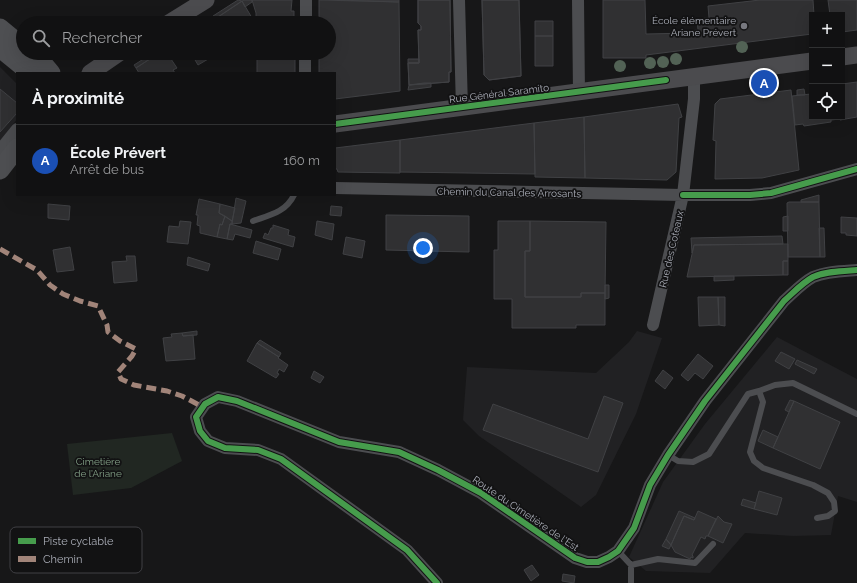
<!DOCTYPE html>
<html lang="fr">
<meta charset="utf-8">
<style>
body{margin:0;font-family:Raleway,sans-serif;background:#1a1a1b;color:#f1f3f6}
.controls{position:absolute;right:12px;top:12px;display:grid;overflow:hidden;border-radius:0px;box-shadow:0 4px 16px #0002}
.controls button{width:36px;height:36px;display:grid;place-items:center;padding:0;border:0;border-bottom:1px solid #303132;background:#111112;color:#f1f3f6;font:20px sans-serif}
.you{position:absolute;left:423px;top:248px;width:14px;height:14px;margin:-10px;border:3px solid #fff;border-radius:50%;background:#1a73e8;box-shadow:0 0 0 6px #1a73e833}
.badge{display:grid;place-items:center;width:26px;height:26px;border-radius:50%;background:#77787f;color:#fff;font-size:13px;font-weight:700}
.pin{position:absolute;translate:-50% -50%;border:2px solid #fff;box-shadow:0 1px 4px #0006}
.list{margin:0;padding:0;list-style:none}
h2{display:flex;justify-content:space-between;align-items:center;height:52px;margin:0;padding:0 16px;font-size:17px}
h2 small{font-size:13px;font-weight:400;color:#9c9d9f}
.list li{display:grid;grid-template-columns:26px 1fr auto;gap:12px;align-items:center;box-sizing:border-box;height:72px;padding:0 16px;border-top:1px solid #303132}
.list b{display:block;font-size:15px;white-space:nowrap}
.list p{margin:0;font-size:13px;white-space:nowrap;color:#9c9d9f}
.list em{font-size:13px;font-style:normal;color:#9c9d9f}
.icon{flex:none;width:22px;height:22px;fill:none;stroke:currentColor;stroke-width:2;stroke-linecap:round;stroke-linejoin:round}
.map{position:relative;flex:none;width:857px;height:583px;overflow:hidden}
.search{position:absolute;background:#111112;box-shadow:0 4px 16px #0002;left:16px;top:16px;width:320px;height:44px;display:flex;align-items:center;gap:10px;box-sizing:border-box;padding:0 14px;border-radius:22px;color:#9c9d9f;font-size:15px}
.panel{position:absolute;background:#111112;box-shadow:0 4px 16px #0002;left:16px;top:72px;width:320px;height:124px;border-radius:0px}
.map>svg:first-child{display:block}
.built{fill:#212123}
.green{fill:#212722}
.building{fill:#303032;stroke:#404144}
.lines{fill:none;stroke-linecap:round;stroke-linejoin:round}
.lane{stroke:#4c4d50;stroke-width:6}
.street{stroke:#4c4d50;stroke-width:12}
.secondary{stroke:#4b4b4e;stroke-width:17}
.primary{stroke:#4e4f52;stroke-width:19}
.quiet{stroke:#a18479;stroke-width:5;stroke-dasharray:10 5;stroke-linecap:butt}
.cycleway-casing{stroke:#121213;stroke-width:8}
.cycleway{stroke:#469c4c;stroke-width:6}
.tree{fill:#526255}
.poi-dot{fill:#77787f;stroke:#121213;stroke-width:1.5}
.labels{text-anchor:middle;stroke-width:3.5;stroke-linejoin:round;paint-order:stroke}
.poi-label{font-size:10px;fill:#aaadb7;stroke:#121213;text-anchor:end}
.street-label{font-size:10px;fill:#aaadb7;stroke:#121213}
.park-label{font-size:10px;fill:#83a087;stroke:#121213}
.key{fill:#121213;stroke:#404044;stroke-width:1}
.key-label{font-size:11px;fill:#aaadb7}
</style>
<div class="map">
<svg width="857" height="583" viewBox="0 0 857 583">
<rect width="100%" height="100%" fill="#171718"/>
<path class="built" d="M0,67L17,84V119L0,142Z
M637,331L662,338L636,414L596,495L581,507L479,436L463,420L467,367L596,373L629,342Z
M777,337L857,379V502L838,496L831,535L793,536L745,533L710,573L646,571L629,557L663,482L705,424Z"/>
<path class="green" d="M172,433L182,461L131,488L73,495L67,444Z"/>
<path class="building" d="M238,0L242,1L215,19L213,16Z
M244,0H252V2L245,7L242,1Z
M252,0H292L291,11H294V23H256V13Z
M319,0L399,2L400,91L335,99V73H319V53H329V23H319Z
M337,0H399V2Z
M418,0H450L451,72H449V82L409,85L408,63H419L418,30H421V26L418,23Z
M418,0H450L451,72H449V82L409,85L408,63H419L418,30H421V26L418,23Z
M482,0H519L521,76L489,80L484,75Z
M482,0H519L521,76L489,80L484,75Z
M603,0H645L646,34L690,33V31L698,30L697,19L709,18L708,6L760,0H813L814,15H812V34L646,55V58H603Z
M828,0H857V30L842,32V15H830Z
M242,1L255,23H218L215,19Z
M535,21H553V36H535Z
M535,36H553V66H535Z
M153,53H161L156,56V55L136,68L134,65Z
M161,53H167L177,68L173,70L175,73H139L136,68L156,55V56Z
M191,53H214L215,55L198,65Z
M257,53H295V73H257Z
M408,59H419V63H408Z
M857,82V117L840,120V117H842V84Z
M424,83H431V87L408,90L409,85Z
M0,89L17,103V113L0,132Z
M804,89L805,95H797V90Z
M791,90L799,170L762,178L715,179L716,141L713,140L715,104L720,99Z
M811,94H812V117H840V119L831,120V122L804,126L803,124L795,125L792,96Z
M678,104L682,117L679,118L676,172L667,180L585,178L584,117Z
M584,117L585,178L535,177L534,123Z
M534,123L535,174L400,172V140Z
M400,140V173L338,172L337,169H335V148Z
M819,195V202H801V200Z
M236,198L246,201L241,223L232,224Z
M199,199L220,204L219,213L225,216L222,225L220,224L217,237L200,233V226L197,225L198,215H196Z
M789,202H819L820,257H788L787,203Z
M48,204L70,206L69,220L48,218Z
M220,204L235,208L232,221L219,213Z
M331,206L342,207L341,216L330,215Z
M386,215L469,216V252L386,250Z
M225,216L232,221V224H230L227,239L217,237L220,224L222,225Z
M788,216V231H783V217Z
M841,217L857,218V236L846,235V233H841Z
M180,221L191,222L188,244L167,242L169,226L179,227Z
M317,221L334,224L332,240L315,235Z
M498,221H530V251H525V297H581V293H605V325H576V328H512V299H494V250H498Z
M530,221L606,222L605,293H581V297H525V251H530Z
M230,224L252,230L250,238L235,234L233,240L227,239Z
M273,225L289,230L288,235L295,237L293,247L263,238L265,233L268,235L271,228H273Z
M819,228H824L825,257H820Z
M782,236L783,244L694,245L692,253L691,238Z
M346,237L365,241L362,258L343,254Z
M256,241L281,249L278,260L253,253Z
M788,244V261H783V275L687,277L694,245Z
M70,247L74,270L57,272L53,250Z
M126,256H135L137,281L114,283L112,262L127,261Z
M188,257L210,264L208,271L187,265Z
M783,261H788V275H783Z
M714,276H734V280L714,281Z
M605,285H609V298L605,299Z
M698,297H718L719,325L699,326Z
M718,297H725V326L719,325Z
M197,331V335L183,336L182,333Z
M182,333L183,336L193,335L195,359L166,361L163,338L172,337L171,334Z
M260,340L281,353L279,357L257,343Z
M257,343L279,357L278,358L288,365L284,372L279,369L277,373L279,374L276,378L247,361Z
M781,352L795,359L789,369L775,361Z
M698,354L713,366L703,379L695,373L688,381L681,375Z
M797,360L817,369L814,374L795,364Z
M663,370L673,378L665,389L655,381Z
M314,371L324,377L320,383L311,378Z
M604,396L623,403L598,472L483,430L493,404L588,439Z
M790,400L794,401L789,412L785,410Z
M794,401L840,422L820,469L773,448Z
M763,430L778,437L773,448L758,441Z
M759,491L782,498L777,515L754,509Z
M743,499L756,503L754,509L741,505Z
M679,511L695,518L694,520L684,516L671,545L666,539Z
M698,511L716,519L708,536H706L705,539L701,537L692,555L693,556V558L691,557L690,559L675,552L671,545L684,516L694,520Z
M718,516L724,522L732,524L723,543L708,536Z
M666,539L671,545L669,549L662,546Z
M532,565L539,575L531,581L524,570Z
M563,574L575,576L574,583L562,581Z"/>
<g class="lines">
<path class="lane" d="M253,221C270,215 286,212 294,195
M759,391L775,385L793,383L857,414
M668,455L678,461L693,462L709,454L748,394L759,391L763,402L750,452L754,461L763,468L813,485L828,493L834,502L835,511L828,516L817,518
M618,551L631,565L658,559L695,563L713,544
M631,565V583"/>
<path class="street" d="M459,0L462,108
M578,0L579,93
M306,23V0
M305,73V53
M0,150L17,129
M335,188L683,195H750L771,193L857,169
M653,325L683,195L694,99V77
M437,583L407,550L281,459L258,450L225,448L208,441L200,431L196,417L205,404L218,397L237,401L339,442L399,452L438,470L481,493L575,558L587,562H598L609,557L618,551L634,528L650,485L668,455L705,401L784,301C793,293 802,283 813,277C827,271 843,271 857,270"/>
<path class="secondary" d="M169,23L206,0
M842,57L857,55
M90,73L119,53
M335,124L812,61"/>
<path class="primary" d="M0,28L23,47
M0,48L21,65L35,73
M31,53L41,61L51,73
M0,170L17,148"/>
<path class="quiet" d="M0,249L37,270L50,285L63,294L80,301L98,306L107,325L108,332L120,341L136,349L132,356L118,372L121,379L134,385L167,391L182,396L203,407"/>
<defs>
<path id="cycleway" d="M335,124L666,80
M683,195H750L771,193L857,169
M437,583L407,550L281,459L258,450L225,448L208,441L200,431L196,417L205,404L218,397L237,401L339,442L399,452L438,470L481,493L575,558L587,562H598L609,557L618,551L634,528L650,485L668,455L705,401L784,301C793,293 802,283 813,277C827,271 843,271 857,270"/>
</defs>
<use href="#cycleway" class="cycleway-casing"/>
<use href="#cycleway" class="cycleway"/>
</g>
<g class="tree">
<circle cx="742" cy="47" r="6"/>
<circle cx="676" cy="59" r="6"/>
<circle cx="663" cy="62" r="6"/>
<circle cx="650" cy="63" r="6"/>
<circle cx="620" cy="66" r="6"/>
</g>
<circle class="poi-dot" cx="744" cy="26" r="4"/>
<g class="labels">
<g class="poi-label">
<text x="736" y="24">École élémentaire<tspan x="736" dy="12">Ariane Prévert</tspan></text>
</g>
<g class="street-label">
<text transform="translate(499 93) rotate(-7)" y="4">Rue Général Saramito</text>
<text transform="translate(509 192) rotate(1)" y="4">Chemin du Canal des Arrosants</text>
<text transform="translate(671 249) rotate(-77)" y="4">Rue des Coteaux</text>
<text transform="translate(526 513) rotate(34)" y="4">Route du Cimetière de l'Est</text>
</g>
<g class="park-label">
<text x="98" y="465">Cimetière<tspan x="98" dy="12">de l’Ariane</tspan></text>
</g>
</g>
<rect x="10" y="527" width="132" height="46" rx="6" class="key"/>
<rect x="18" y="538" width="18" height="6" fill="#469c4c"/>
<rect x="18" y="556" width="18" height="6" fill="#a18479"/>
<g class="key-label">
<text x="43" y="545">Piste cyclable</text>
<text x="43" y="563">Chemin</text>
</g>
</svg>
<div class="controls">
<button>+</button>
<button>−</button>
<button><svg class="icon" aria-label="locate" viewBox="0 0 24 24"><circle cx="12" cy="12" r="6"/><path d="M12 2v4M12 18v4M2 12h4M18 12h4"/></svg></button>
</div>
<div class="you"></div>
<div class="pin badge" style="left:764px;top:83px;background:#1a4fb4">A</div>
<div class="search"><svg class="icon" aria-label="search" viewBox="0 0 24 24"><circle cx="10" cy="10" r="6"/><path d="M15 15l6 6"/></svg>Rechercher</div>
<section class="panel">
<h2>À proximité<small></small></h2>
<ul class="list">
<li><span class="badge" style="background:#1a4fb4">A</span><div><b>École Prévert</b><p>Arrêt de bus</p></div><em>160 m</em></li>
</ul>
</section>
</div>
